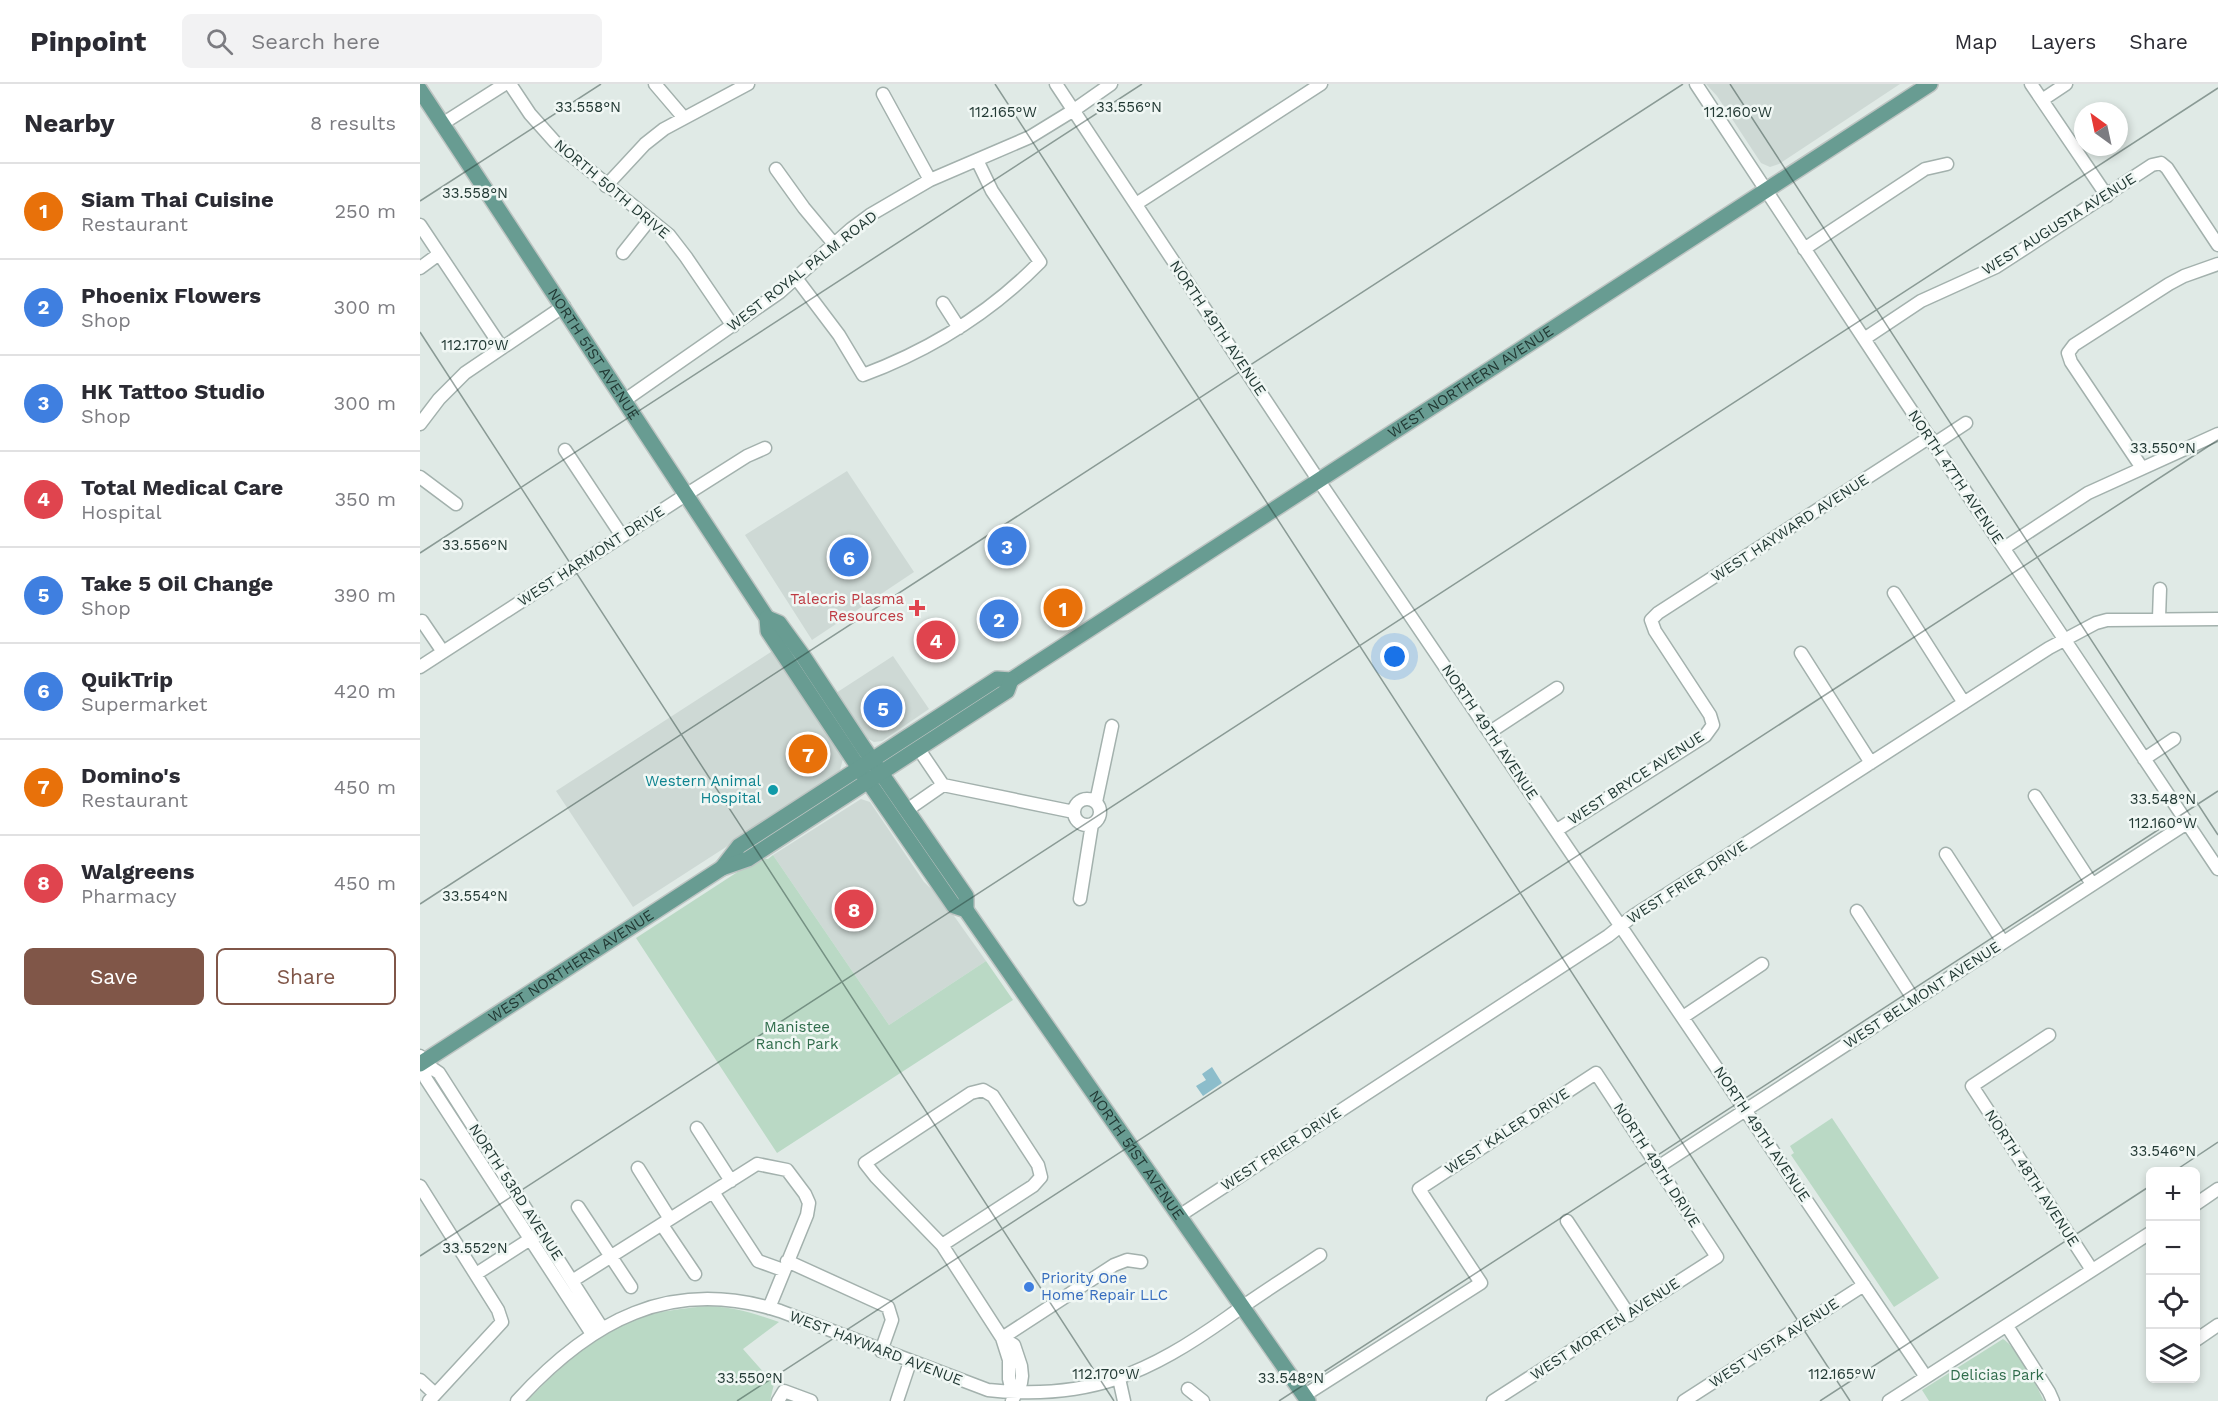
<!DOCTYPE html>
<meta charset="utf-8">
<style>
body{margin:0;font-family:"Work Sans",sans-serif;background:#f2f2f3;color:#2b2b33}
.controls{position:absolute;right:18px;bottom:18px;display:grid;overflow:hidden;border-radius:9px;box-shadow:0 3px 9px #0003}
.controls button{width:54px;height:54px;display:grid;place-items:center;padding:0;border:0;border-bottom:2px solid #e1e1e2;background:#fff;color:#2b2b33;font:30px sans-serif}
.compass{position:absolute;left:1654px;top:18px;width:54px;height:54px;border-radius:50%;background:#fff;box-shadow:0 3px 9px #0003;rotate:327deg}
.you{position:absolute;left:975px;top:573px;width:21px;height:21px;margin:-15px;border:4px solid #fff;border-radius:50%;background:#1a73e8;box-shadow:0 0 0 9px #1a73e833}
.badge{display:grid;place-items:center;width:39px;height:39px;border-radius:50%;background:#805648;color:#fff;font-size:20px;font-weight:700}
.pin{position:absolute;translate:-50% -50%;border:3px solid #fff;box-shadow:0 2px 6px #0006}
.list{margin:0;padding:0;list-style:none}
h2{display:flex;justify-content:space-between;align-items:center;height:78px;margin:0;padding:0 24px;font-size:26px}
h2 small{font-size:20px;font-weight:400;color:#7c7c81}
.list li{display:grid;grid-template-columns:39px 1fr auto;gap:18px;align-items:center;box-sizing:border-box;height:96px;padding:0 24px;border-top:2px solid #e1e1e2}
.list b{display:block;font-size:22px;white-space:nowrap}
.list p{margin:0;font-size:20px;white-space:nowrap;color:#7c7c81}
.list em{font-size:20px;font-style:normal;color:#7c7c81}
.actions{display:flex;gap:12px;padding:18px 24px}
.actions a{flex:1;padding:14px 0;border:2px solid #805648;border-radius:9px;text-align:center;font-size:21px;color:#805648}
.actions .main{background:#805648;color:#fff}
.icon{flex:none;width:33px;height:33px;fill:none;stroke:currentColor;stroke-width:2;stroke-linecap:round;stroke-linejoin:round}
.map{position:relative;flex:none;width:1798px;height:1317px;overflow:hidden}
header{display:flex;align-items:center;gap:36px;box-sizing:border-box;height:84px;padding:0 30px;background:#fff;border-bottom:2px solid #e1e1e2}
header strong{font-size:28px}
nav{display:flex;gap:33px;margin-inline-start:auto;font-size:21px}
.search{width:420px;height:54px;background:#f2f2f3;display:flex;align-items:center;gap:15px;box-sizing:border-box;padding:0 21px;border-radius:9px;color:#7c7c81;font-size:22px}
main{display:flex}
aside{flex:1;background:#fff}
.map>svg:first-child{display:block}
.built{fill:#ced9d5}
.green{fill:#bad9c5}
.water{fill:#8cbdcb}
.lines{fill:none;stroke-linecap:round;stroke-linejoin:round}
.minor-casing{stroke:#a3b1ad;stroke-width:15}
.major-casing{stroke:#bdc4c2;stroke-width:18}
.minor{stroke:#fff;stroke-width:12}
.major{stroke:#689c92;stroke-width:15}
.ticks{fill:none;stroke:#223934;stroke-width:1.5;stroke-opacity:0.45}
.health-dot{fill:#e0444e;stroke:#f0f7f4;stroke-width:2}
.culture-dot{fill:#0f9aa8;stroke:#f0f7f4;stroke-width:2}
.shop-dot{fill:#3f7fe0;stroke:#f0f7f4;stroke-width:2}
.labels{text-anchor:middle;stroke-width:5;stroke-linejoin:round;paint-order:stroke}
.street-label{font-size:15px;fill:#223934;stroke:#f0f7f4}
.health-label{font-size:15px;fill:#be3a42;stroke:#f0f7f4;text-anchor:end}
.culture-label{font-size:15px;fill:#0d838f;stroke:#f0f7f4;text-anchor:end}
.park-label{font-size:15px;fill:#2f6c4b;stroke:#f0f7f4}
.shop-label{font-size:15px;fill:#366cbe;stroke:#f0f7f4;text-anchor:start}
.ticks-label{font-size:15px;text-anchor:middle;fill:#223934;stroke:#f0f7f4;stroke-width:5;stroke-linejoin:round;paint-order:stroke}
</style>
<header>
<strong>Pinpoint</strong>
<div class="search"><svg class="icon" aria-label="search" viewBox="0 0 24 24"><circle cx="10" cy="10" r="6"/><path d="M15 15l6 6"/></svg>Search here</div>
<nav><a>Map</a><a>Layers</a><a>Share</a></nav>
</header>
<main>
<aside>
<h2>Nearby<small>8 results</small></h2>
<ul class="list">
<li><span class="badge" style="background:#e8710a">1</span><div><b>Siam Thai Cuisine</b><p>Restaurant</p></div><em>250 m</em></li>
<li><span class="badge" style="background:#3f7fe0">2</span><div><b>Phoenix Flowers</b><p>Shop</p></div><em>300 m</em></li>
<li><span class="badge" style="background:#3f7fe0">3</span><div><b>HK Tattoo Studio</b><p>Shop</p></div><em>300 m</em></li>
<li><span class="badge" style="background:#e0444e">4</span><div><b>Total Medical Care</b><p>Hospital</p></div><em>350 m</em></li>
<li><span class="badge" style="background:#3f7fe0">5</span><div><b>Take 5 Oil Change</b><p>Shop</p></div><em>390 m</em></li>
<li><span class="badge" style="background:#3f7fe0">6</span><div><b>QuikTrip</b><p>Supermarket</p></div><em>420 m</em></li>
<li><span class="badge" style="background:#e8710a">7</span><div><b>Domino's</b><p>Restaurant</p></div><em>450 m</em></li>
<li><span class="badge" style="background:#e0444e">8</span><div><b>Walgreens</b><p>Pharmacy</p></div><em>450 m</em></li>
</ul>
<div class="actions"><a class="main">Save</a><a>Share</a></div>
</aside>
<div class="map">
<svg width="1798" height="1317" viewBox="0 0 1798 1317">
<rect width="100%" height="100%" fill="#e0eae6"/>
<path class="built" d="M1286,0H1480L1359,80L1350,83L1341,79L1297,12Z
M427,387L494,488L392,556L325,451Z
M354,566L420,667L423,675L420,686L413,694L213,823L136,707Z
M473,572L509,625L462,657L454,658L445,653L416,609Z
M441,715L450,718L504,798L522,815L566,877L469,941L353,771Z"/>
<path class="green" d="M353,771L469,941L566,877L593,916L357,1069L216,854L339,774L348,775Z
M1412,1034L1519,1194L1474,1223L1371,1071L1374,1069L1370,1062Z
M287,1222C315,1223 333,1229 359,1238L323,1265L354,1300L350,1317H107C141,1282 182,1243 232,1230C250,1226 268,1224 287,1222Z
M1583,1255C1598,1264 1616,1301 1624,1317H1509L1502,1306Z"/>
<path class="water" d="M792,983L802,999L783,1012L776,1002L786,996L782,990Z"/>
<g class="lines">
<defs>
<path id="minor" d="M90,0L110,30L135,58L249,151L266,173L313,242
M235,0L264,34
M636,0L899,397L1506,1293
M1276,0L1477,305L1798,785
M1611,0L1687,112
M463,10L510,96
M1622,16L1646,0
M22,40L85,0
M356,85L384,124L414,160
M186,102L225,60L244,45L328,0
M716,120L901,0
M0,141L82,264
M1384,165L1505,85L1527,80
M203,169L230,135
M0,184L19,170
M376,194L419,251L443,291C510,266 570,229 620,178L572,107L557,76
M523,219L539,244
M1444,255L1501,217L1576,183L1593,172L1732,81L1741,79L1747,84L1798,161
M205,316L360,208L431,145L450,131L510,96L610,53L654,26L691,0
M0,340L19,315L45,289L144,222
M1514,360L1546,339
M145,366L202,452
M1722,384L1651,278L1648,269L1654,261L1749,200L1764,192L1798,180
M0,393L36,420
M1584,464L1668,409L1798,350
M1474,509L1544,619
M1739,534L1740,505
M2,537L23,568
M1381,569L1451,679
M0,583L267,410L327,372L345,364
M1070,648L1137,604
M498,664L523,701
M1724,675L1754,655
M1615,712L1672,800
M654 728a13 13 0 1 1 26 0a13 13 0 1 1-26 0Z
M676,718L692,642
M487,726L523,701L654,728
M1137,746L1285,652L1293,641L1290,631L1235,547L1231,536L1238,529L1510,353
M1526,770L1583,858
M660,815L672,740
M1437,827L1494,916
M1263,933L1342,880
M1629,951L1552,1002L1672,1186
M0,972L3,978L19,989L182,1244
M3,978L6,995L172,1250
M277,1044L311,1097
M1238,1083L1767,739
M218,1084L250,1135
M0,1102L78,1226L82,1238L9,1317
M293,1108L338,1177L363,1186
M1776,1120L1798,1105
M158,1123L211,1203
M759,1132L1188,852L1213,832L1629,564L1676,539L1687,536L1798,535
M1147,1137L1209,1231
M242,1141L275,1190
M522,1161L613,1102L621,1093L618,1081L573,1012L563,1006L551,1009L445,1079L456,1093L522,1161L582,1254L589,1276V1295L593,1312
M367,1177L468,1223L472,1236L461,1267
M56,1190L115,1152
M152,1197L337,1080L367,1086L385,1110L389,1119L387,1131L349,1224
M1587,1242L1629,1308L1633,1317
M582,1254L694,1181L707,1176L721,1178
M582,1254L594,1261L601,1282L602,1292L601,1299L592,1317
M1776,1256L1798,1241
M0,1296L15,1310
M700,1299L704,1317
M768,1305L783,1317
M885,1311L1061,1199L999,1105L1176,989L1297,1173L1073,1317
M97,1317C170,1237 250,1192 360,1227L568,1306C670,1317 729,1289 808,1233C838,1211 869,1192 900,1171
M358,1317L364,1307L391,1317
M477,1317L490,1278
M1264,1317L1444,1201
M1469,1317L1730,1149"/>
<g id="major">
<path id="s1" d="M0,6L347,534L348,547L439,684L534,822L546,826L888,1317"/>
<path d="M347,534L359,539L383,572L443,663L546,812V826"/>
<path id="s2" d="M302,784L319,762L577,595L591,596L1510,0"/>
<path id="s3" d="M0,980L302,784L328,775L587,607L591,596"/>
</g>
</defs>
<use href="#minor" class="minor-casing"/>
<use href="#major" class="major-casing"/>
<use href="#minor" class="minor"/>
<use href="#major" class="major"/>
</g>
<path class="ticks" d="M575,0L1430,1317M1310,0L1798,751M0,117L181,0M0,248L694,1317M0,469L722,0M0,820L1263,0M1753,1088L1798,1058M0,1172L1798,4M317,1317L1798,356M859,1317L1798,707M1400,1317L1730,1102"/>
<path class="health-dot" d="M494 515h6v6h6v6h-6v6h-6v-6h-6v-6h6z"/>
<circle class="culture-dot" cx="353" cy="706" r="6"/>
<circle class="shop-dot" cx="609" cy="1203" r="6"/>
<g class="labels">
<g class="street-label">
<text transform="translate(192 105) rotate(40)" y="5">NORTH 50TH DRIVE</text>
<text transform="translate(1639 140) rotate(-32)" y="5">WEST AUGUSTA AVENUE</text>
<text transform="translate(382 187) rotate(-38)" y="5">WEST ROYAL PALM ROAD</text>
<text transform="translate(798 244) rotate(56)" y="5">NORTH 49TH AVENUE</text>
<text dy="5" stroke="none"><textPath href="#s1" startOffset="316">NORTH 51ST AVENUE</textPath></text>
<text dy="5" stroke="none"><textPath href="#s2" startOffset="897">WEST NORTHERN AVENUE</textPath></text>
<text transform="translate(1536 393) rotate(56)" y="5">NORTH 47TH AVENUE</text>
<text transform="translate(1370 444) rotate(-33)" y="5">WEST HAYWARD AVENUE</text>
<text transform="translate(171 472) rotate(-33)" y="5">WEST HARMONT DRIVE</text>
<text transform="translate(1070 648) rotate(56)" y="5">NORTH 49TH AVENUE</text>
<text transform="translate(1216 694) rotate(-33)" y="5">WEST BRYCE AVENUE</text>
<text transform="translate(1267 798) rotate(-33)" y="5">WEST FRIER DRIVE</text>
<text dy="5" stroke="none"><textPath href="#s3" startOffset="180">WEST NORTHERN AVENUE</textPath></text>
<text transform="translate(1502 911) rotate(-33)" y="5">WEST BELMONT AVENUE</text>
<text transform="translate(1087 1047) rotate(-33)" y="5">WEST KALER DRIVE</text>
<text transform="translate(1342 1050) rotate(56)" y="5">NORTH 49TH AVENUE</text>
<text transform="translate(861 1065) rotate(-33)" y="5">WEST FRIER DRIVE</text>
<text dy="5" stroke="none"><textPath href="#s1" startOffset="1288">NORTH 51ST AVENUE</textPath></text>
<text transform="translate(1237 1081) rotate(57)" y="5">NORTH 49TH DRIVE</text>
<text transform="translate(1612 1094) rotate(57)" y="5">NORTH 48TH AVENUE</text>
<text transform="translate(96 1108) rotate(57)" y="5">NORTH 53RD AVENUE</text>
<text transform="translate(1185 1245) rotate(-33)" y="5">WEST MORTEN AVENUE</text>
<text transform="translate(1354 1259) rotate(-33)" y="5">WEST VISTA AVENUE</text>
<text transform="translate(456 1264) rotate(21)" y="5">WEST HAYWARD AVENUE</text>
</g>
<g class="health-label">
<text x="484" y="520">Talecris Plasma<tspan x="484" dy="17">Resources</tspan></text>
</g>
<g class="culture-label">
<text x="341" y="702">Western Animal<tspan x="341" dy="17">Hospital</tspan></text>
</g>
<g class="park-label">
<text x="377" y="948">Manistee<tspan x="377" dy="17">Ranch Park</tspan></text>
<text x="1577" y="1296">Delicias Park</text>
</g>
<g class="shop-label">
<text x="621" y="1199">Priority One<tspan x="621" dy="17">Home Repair LLC</tspan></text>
</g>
</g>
<g class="ticks-label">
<text x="168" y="28">33.558°N</text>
<text x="709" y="28">33.556°N</text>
<text x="583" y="33">112.165°W</text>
<text x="1318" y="33">112.160°W</text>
<text x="55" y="114">33.558°N</text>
<text x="55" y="266">112.170°W</text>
<text x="1743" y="369">33.550°N</text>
<text x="55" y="466">33.556°N</text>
<text x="1743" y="720">33.548°N</text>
<text x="1743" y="744">112.160°W</text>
<text x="55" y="817">33.554°N</text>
<text x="1743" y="1072">33.546°N</text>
<text x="55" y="1169">33.552°N</text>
<text x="686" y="1295">112.170°W</text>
<text x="1422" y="1295">112.165°W</text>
<text x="330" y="1299">33.550°N</text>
<text x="871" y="1299">33.548°N</text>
</g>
</svg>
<div class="controls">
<button>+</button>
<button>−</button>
<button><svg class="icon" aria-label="locate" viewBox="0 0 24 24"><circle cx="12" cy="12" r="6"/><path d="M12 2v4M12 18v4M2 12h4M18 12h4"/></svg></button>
<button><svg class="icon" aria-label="layers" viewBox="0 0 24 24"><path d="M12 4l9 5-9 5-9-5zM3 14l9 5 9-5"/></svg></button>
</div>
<svg class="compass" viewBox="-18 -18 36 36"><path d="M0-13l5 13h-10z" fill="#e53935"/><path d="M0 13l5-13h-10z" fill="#7c7c81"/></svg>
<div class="you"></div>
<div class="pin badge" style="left:643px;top:524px;background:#e8710a">1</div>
<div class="pin badge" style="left:579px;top:535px;background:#3f7fe0">2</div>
<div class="pin badge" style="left:587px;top:462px;background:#3f7fe0">3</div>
<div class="pin badge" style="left:516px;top:556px;background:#e0444e">4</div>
<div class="pin badge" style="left:463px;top:624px;background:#3f7fe0">5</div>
<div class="pin badge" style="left:429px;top:473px;background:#3f7fe0">6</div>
<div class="pin badge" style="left:388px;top:670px;background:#e8710a">7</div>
<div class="pin badge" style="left:434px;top:825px;background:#e0444e">8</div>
</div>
</main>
